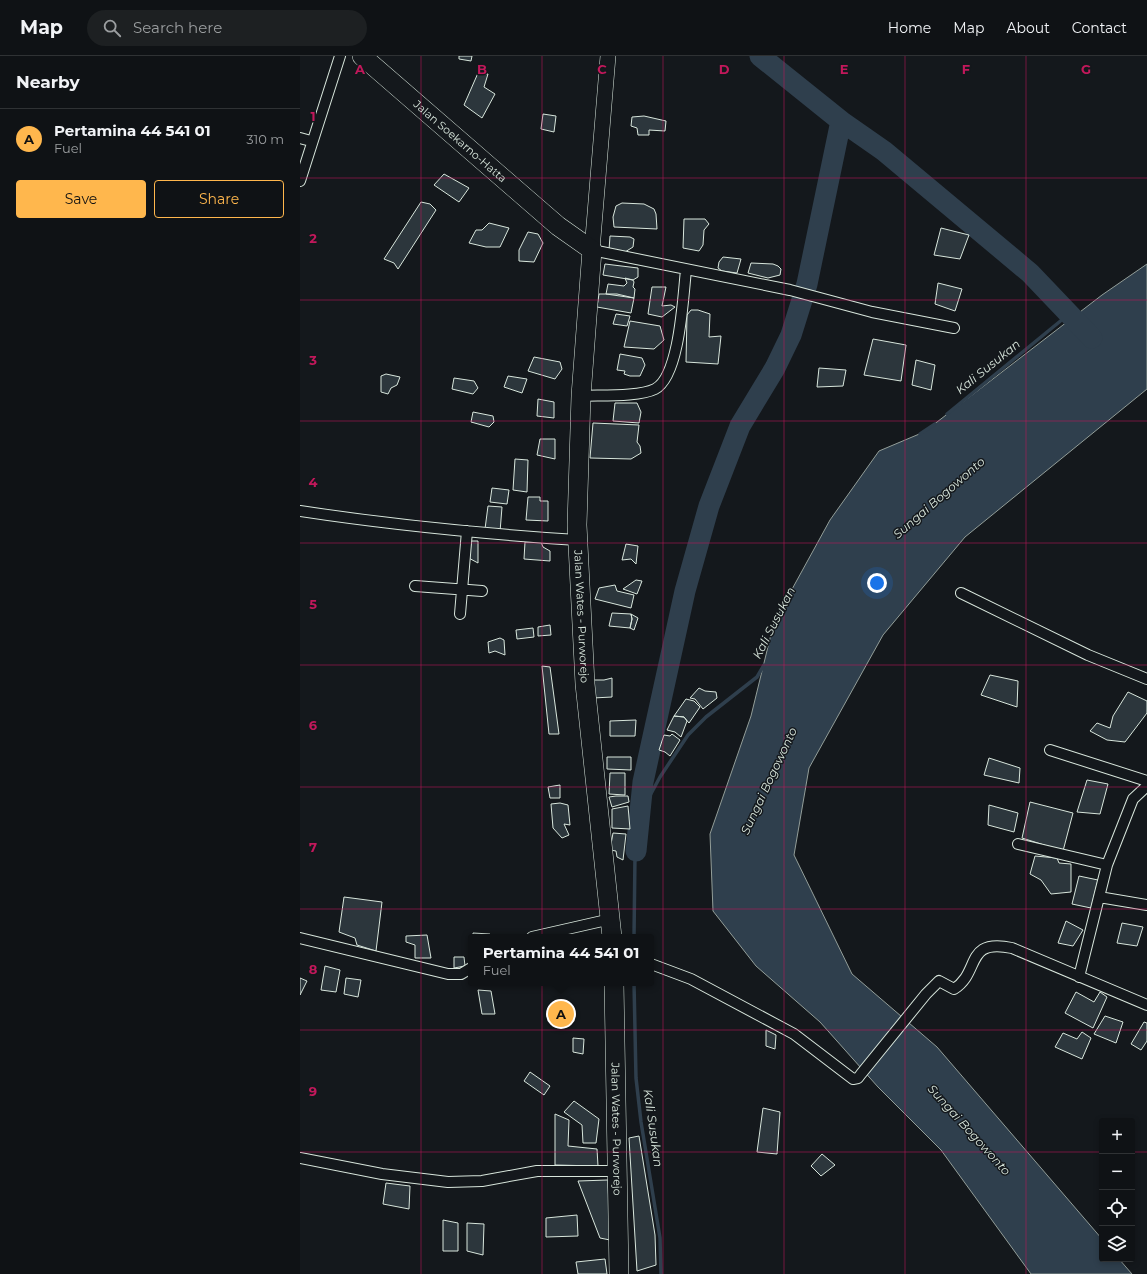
<!DOCTYPE html>
<meta charset="utf-8">
<style>
body{margin:0;font-family:Montserrat,sans-serif;background:#1d2022;color:#f1f3f6}
.controls{position:absolute;right:12px;bottom:12px;display:grid;overflow:hidden;border-radius:4px;box-shadow:0 2px 6px #0003}
.controls button{width:36px;height:36px;display:grid;place-items:center;padding:0;border:0;border-bottom:1px solid #2f3234;background:#0f1215;color:#f1f3f6;font:20px sans-serif}
.you{position:absolute;left:577px;top:527px;width:14px;height:14px;margin:-10px;border:3px solid #fff;border-radius:50%;background:#1a73e8;box-shadow:0 0 0 6px #1a73e833}
.badge{display:grid;place-items:center;width:26px;height:26px;border-radius:50%;background:#ffb74d;color:#111;font-size:13px;font-weight:700}
.pin{position:absolute;translate:-50% -50%;border:2px solid #fff;box-shadow:0 1px 4px #0006}
.popup{position:absolute;left:168px;top:878px;width:186px;height:52px;box-sizing:border-box;display:grid;place-content:center;border-radius:4px;background:#0f1215;filter:drop-shadow(0 1px 3px #0005);font-size:13px;white-space:nowrap;color:#9b9ea0}
.popup b{font-size:15px;color:#f1f3f6}
.popup::after{content:'';position:absolute;left:50%;top:100%;margin-left:-8px;border:8px solid transparent;border-top-color:#0f1215}
.list{margin:0;padding:0;list-style:none}
h2{display:flex;justify-content:space-between;align-items:center;height:52px;margin:0;padding:0 16px;font-size:17px}
h2 small{font-size:13px;font-weight:400;color:#9b9ea0}
.list li{display:grid;grid-template-columns:26px 1fr auto;gap:12px;align-items:center;box-sizing:border-box;height:60px;padding:0 16px;border-top:1px solid #2f3234}
.list b{display:block;font-size:15px;white-space:nowrap}
.list p{margin:0;font-size:13px;white-space:nowrap;color:#9b9ea0}
.list em{font-size:13px;font-style:normal;color:#9b9ea0}
.actions{display:flex;gap:8px;padding:12px 16px}
.actions a{flex:1;padding:9px 0;border:1px solid #ffb74d;border-radius:4px;text-align:center;font-size:14px;color:#ffb74d}
.actions .main{background:#ffb74d;color:#111}
.icon{flex:none;width:22px;height:22px;fill:none;stroke:currentColor;stroke-width:2;stroke-linecap:round;stroke-linejoin:round}
.map{position:relative;flex:none;width:847px;height:1218px;overflow:hidden}
header{display:flex;align-items:center;gap:24px;box-sizing:border-box;height:56px;padding:0 20px;background:#0f1215;border-bottom:1px solid #2f3234}
header strong{font-size:19px}
nav{display:flex;gap:22px;margin-inline-start:auto;font-size:14px}
.search{width:280px;height:36px;background:#1d2022;display:flex;align-items:center;gap:10px;box-sizing:border-box;padding:0 14px;border-radius:22px;color:#9b9ea0;font-size:15px}
main{display:flex}
aside{flex:1;background:#0f1215}
.map>svg:first-child{display:block}
.water{fill:#2f3f4d;stroke:#939e99}
.lines{fill:none;stroke-linecap:round;stroke-linejoin:round}
.stream{stroke:#2f3f4d;stroke-width:3.5}
.river{stroke:#2f3f4d;stroke-width:21}
.building{fill:#2c363c;stroke:#d8e6dc}
.street-casing{stroke:#d8e6dc;stroke-width:12}
.secondary-casing{stroke:#d8e6dc;stroke-width:16}
.highway-casing{stroke:#d8e6dc;stroke-width:20}
.street{stroke:#14181c;stroke-width:10}
.secondary{stroke:#14181c;stroke-width:15}
.highway{stroke:#14181c;stroke-width:19}
.grid{fill:none;stroke:#c2185b;stroke-width:1;stroke-opacity:0.55}
.labels{text-anchor:middle;stroke-width:3;stroke-linejoin:round;paint-order:stroke}
.street-label{font-size:11px;fill:#d8e6dc;stroke:#14181c}
.water-label{font-size:12px;font-style:italic;fill:#d8e6dc;stroke:#14181c}
.grid-label{font-size:13px;text-anchor:middle;font-weight:bold;fill:#c2185b;stroke:#14181c;stroke-width:3;stroke-linejoin:round;paint-order:stroke}
</style>
<header>
<strong>Map</strong>
<div class="search"><svg class="icon" aria-label="search" viewBox="0 0 24 24"><circle cx="10" cy="10" r="6"/><path d="M15 15l6 6"/></svg>Search here</div>
<nav><a>Home</a><a>Map</a><a>About</a><a>Contact</a></nav>
</header>
<main>
<aside>
<h2>Nearby<small></small></h2>
<ul class="list">
<li><span class="badge">A</span><div><b>Pertamina 44 541 01</b><p>Fuel</p></div><em>310 m</em></li>
</ul>
<div class="actions"><a class="main">Save</a><a>Share</a></div>
</aside>
<div class="map">
<svg width="847" height="1218" viewBox="0 0 847 1218">
<rect width="100%" height="100%" fill="#14181c"/>
<path class="water" d="M847,208V333L665,481L583,579L509,712L494,799L552,918L637,991L802,1183V1203H819L832,1218H731L641,1094L578,1031L520,966L456,910L413,855L410,778L451,660L474,566L530,464L579,395L624,376L802,239Z"/>
<g class="lines">
<path class="stream" d="M647,358L769,258
M620,378L635,368
M334,881L335,799L347,745L360,721L388,679L406,661L457,621L464,609
M334,927L336,1022L341,1066L360,1182L361,1218"/>
<path class="river" d="M460,0L541,65
M336,795L343,726L385,535L409,450L440,370L475,312L491,279L507,228L541,65L584,95L730,217L792,282"/>
</g>
<path class="building" d="M159,0H172L171,5L159,3Z
M178,17L188,18L184,31L195,38L182,62L164,49Z
M243,58L256,60L254,76L241,73Z
M344,60L366,65L365,75L349,74V79H338L337,72L331,70L332,61Z
M144,118L169,132L159,146L134,129Z
M121,146L130,148L136,154L98,213L94,207L84,203Z
M322,147L344,148L354,153L356,158L357,173L314,171L313,161L316,150Z
M384,163H405L409,168L404,174L403,189L399,195L383,192Z
M189,167L209,172L200,191H186L169,187L176,174H182Z
M641,172L669,179L660,203L634,199Z
M228,176L238,178L243,187L234,206L219,205V194Z
M310,180L330,181L334,183L333,191L325,196L309,194Z
M423,201L441,203L437,217L422,215L418,212L419,206Z
M451,207L473,208L478,210L481,213L480,219L468,222L448,217Z
M305,208L338,212V221L333,224L303,219Z
M325,222L333,224L334,226L333,231L335,233L334,242L306,238L308,228L324,230L327,227Z
M638,227L662,233L655,255L635,248Z
M352,231H366L362,250L371,249L375,251L362,261L348,258Z
M299,238H317L334,242L331,257L297,251Z
M391,254H398L410,258L409,281L421,280L418,308L386,306L387,259Z
M316,258L330,260L327,270L313,268Z
M330,265L360,270L364,284L354,293L324,291Z
M573,283L606,289L601,325L564,319Z
M320,298L342,302L345,309L340,320H330L324,318L325,315L317,314Z
M234,301L260,306L262,313L255,323L228,315Z
M616,304L635,309L631,334L612,329Z
M519,312L546,314L543,330L517,331Z
M86,318L100,321L97,329L91,332L88,338L81,336V320Z
M208,320L227,323L222,337L204,331Z
M154,322L174,325L178,332L173,338L152,333Z
M238,343L254,346V362L237,360Z
M315,347H337L341,356L339,367L313,365Z
M173,356L193,360L194,366L189,371L171,366Z
M293,367L339,369L337,386L340,390L341,397L331,403L290,402Z
M240,383H255V403L237,399Z
M215,403L228,404L227,436L213,434Z
M192,432L209,434L207,448L190,446Z
M228,441H240V445H248V465L226,464Z
M188,450L202,451L200,476L185,473Z
M165,485H178V507L165,500Z
M225,486H241L243,491L250,495V505L224,503Z
M326,488L338,490L336,508L331,503L322,504Z
M336,524L342,525L337,538L323,533Z
M315,529L317,535L334,539L331,552L295,543L299,532Z
M312,557L331,558L332,563L330,572L309,570Z
M331,558L338,562L334,574L330,572L332,563Z
M250,569L251,579L238,580V571Z
M233,572L234,581L217,583L216,574Z
M200,582L204,584L205,599L195,595L189,597L188,586Z
M242,610L250,611L259,678H249Z
M690,619L718,625L717,651L681,639Z
M312,622V641L293,642V624H304Z
M399,632L405,635L416,636L417,642L403,653L395,643L390,642Z
M828,636L847,645V657L825,686L807,684L790,675L797,667L810,672L813,660Z
M386,643L394,645L400,651L389,667L384,661L374,660Z
M374,660L384,661L387,665L381,681L375,676L367,674Z
M336,664L335,680H310V665Z
M372,678L380,684L370,700L365,696L359,694L364,679L370,680Z
M307,701H331V714L307,713Z
M689,702L720,712L719,727L684,719Z
M310,717H325V739L309,738Z
M787,724L808,728L800,758L777,756Z
M260,729V742H250L248,731Z
M316,740H328L329,746L312,751L309,741Z
M730,746L773,757L763,795L722,782Z
M260,747L268,749L270,769L264,768L269,779L262,782L253,772L251,748Z
M689,749L718,757L714,776L688,769Z
M328,750L330,773L312,772V753Z
M313,777L326,778L323,804L317,801L316,795L310,794Z
M735,800L757,802L759,807L771,808V836L751,838L741,824L730,818Z
M779,820L798,824L791,852L772,848Z
M44,841L82,846L76,895L57,889L55,882L39,876Z
M766,865L783,874L773,890L758,887Z
M822,867L843,871L837,890L817,887Z
M173,877L190,878V881H173Z
M127,879L131,902H115V889L106,886V880Z
M154,901H164L165,910L154,912Z
M25,910L40,914L36,936L21,934Z
M0,922L7,925L0,939Z
M46,922L61,924L58,941L44,938Z
M178,934L191,935L195,958H182Z
M776,936L794,946L800,936L807,941L793,972L765,957Z
M805,960L823,966L816,987L794,978Z
M844,966L847,967V985L841,994L831,988Z
M466,974L476,979L475,993L466,990Z
M782,976L791,982L782,1003L755,991L763,977L777,983Z
M273,982L284,983L283,998L273,996Z
M230,1016L250,1030L244,1039L224,1025Z
M274,1045L299,1063L296,1087H283L282,1069L264,1056Z
M463,1052L480,1056L477,1098L457,1096Z
M255,1058L269,1064L268,1090L297,1093L298,1110L255,1109Z
M339,1080L355,1179L356,1209L337,1215L329,1082Z
M522,1098L535,1109L521,1120L511,1110Z
M308,1124L310,1184L300,1182L278,1125Z
M86,1127L110,1130L109,1153L83,1148Z
M277,1159L278,1180L246,1181V1162Z
M143,1164L158,1167V1195H143Z
M167,1167L184,1168L183,1199L167,1195Z
M305,1203L307,1218H278L276,1206Z"/>
<g class="lines">
<defs>
<path id="street" d="M0,82L11,85
M0,125L40,0
M292,194L490,234L572,256L654,272
M281,340C300,339 339,341 355,333C380,320 383,240 386,214
M0,455C92,469 185,478 277,484
M115,530L182,535
M661,537L788,599L847,623
M160,558L167,475
M750,694L847,725
M718,788L807,809L833,743L847,730
M799,841L847,849
M232,881L311,863
M0,882L148,918H161L171,912
M351,908L391,923L494,978L553,1023L558,1022L561,1018L626,938L639,925L654,933C681,916 664,882 712,892L847,949
M779,921L807,809
M0,1102L82,1118L148,1126L182,1125L237,1115H317"/>
<path id="secondary" d="M292,194L308,0"/>
<g id="highway">
<path id="s1" d="M62,0L258,170L292,194L281,340L277,469L285,628L312,881"/>
<path id="s2" d="M314,927L319,1218"/>
</g>
</defs>
<use href="#street" class="street-casing"/>
<use href="#secondary" class="secondary-casing"/>
<use href="#highway" class="highway-casing"/>
<use href="#street" class="street"/>
<use href="#secondary" class="secondary"/>
<use href="#highway" class="highway"/>
</g>
<path class="grid" d="M121,0V1218M242,0V1218M363,0V1218M484,0V1218M605,0V1218M726,0V1218M0,122H847M0,244H847M0,365H847M0,487H847M0,609H847M0,731H847M0,853H847M0,974H847M0,1096H802M832,1096H847"/>
<g class="labels">
<g class="street-label">
<text dy="4" stroke="none"><textPath href="#s1" startOffset="130">Jalan Soekarno-Hatta</textPath></text>
<text dy="4" stroke="none"><textPath href="#s1" startOffset="668">Jalan Wates - Purworejo</textPath></text>
<text dy="4" stroke="none"><textPath href="#s2" startOffset="146">Jalan Wates - Purworejo</textPath></text>
</g>
<g class="water-label">
<text transform="translate(688 311) rotate(-39)" y="4">Kali Susukan</text>
<text transform="translate(639 442) rotate(-41)" y="4">Sungai Bogowonto</text>
<text transform="translate(474 567) rotate(-63)" y="4">Kali Susukan</text>
<text transform="translate(469 725) rotate(-65)" y="4">Sungai Bogowonto</text>
<text transform="translate(353 1072) rotate(82)" y="4">Kali Susukan</text>
<text transform="translate(669 1074) rotate(48)" y="4">Sungai Bogowonto</text>
</g>
</g>
<g class="grid-label">
<text x="60" y="18">A</text>
<text x="182" y="18">B</text>
<text x="302" y="18">C</text>
<text x="424" y="18">D</text>
<text x="544" y="18">E</text>
<text x="666" y="18">F</text>
<text x="786" y="18">G</text>
<text x="13" y="65">1</text>
<text x="13" y="187">2</text>
<text x="13" y="309">3</text>
<text x="13" y="431">4</text>
<text x="13" y="553">5</text>
<text x="13" y="674">6</text>
<text x="13" y="796">7</text>
<text x="13" y="918">8</text>
<text x="13" y="1040">9</text>
</g>
</svg>
<div class="controls">
<button>+</button>
<button>−</button>
<button><svg class="icon" aria-label="locate" viewBox="0 0 24 24"><circle cx="12" cy="12" r="6"/><path d="M12 2v4M12 18v4M2 12h4M18 12h4"/></svg></button>
<button><svg class="icon" aria-label="layers" viewBox="0 0 24 24"><path d="M12 4l9 5-9 5-9-5zM3 14l9 5 9-5"/></svg></button>
</div>
<div class="you"></div>
<div class="pin badge" style="left:261px;top:958px">A</div>
<div class="popup"><b>Pertamina 44 541 01</b>Fuel</div>
</div>
</main>
